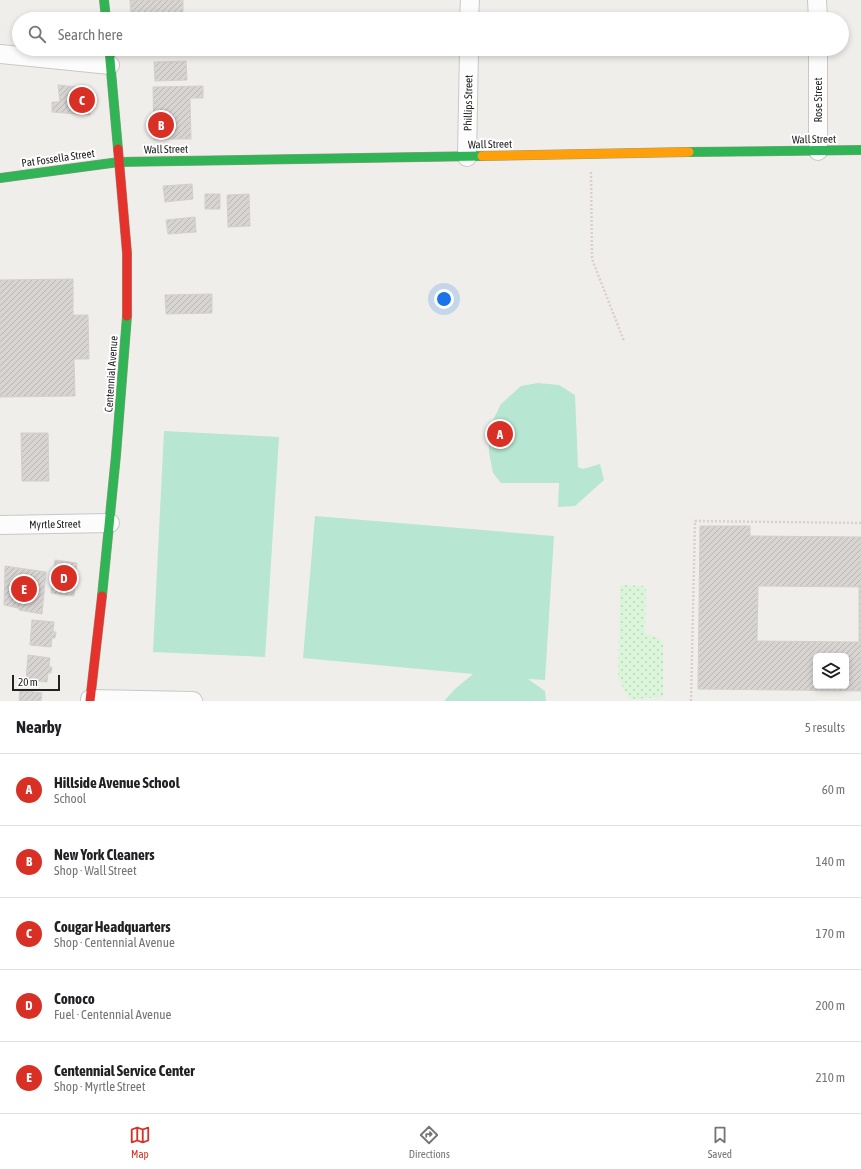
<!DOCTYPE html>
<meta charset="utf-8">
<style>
body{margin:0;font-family:"Asap Condensed",sans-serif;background:#f2f2f2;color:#202124}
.controls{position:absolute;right:12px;bottom:12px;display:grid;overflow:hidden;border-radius:6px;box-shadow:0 2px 6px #0003}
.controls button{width:36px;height:36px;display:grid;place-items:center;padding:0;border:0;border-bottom:1px solid #e0e0e0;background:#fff;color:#202124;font:20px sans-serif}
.scale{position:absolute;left:12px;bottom:10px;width:48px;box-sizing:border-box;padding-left:4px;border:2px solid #222;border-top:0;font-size:11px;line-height:14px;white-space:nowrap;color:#222;-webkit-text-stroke:3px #fff;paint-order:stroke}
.you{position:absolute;left:444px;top:299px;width:14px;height:14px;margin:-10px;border:3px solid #fff;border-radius:50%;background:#1a73e8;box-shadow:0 0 0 6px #1a73e833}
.badge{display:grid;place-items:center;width:26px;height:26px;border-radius:50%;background:#d93025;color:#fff;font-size:13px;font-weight:700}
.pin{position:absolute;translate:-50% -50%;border:2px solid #fff;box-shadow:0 1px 4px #0006}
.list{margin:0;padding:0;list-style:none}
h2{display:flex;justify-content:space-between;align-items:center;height:52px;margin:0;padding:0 16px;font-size:17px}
h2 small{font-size:13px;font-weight:400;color:#757577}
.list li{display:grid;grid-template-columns:26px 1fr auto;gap:12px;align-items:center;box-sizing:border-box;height:72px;padding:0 16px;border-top:1px solid #e0e0e0}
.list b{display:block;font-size:15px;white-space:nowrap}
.list p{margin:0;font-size:13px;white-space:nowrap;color:#757577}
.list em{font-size:13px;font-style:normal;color:#757577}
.icon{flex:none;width:22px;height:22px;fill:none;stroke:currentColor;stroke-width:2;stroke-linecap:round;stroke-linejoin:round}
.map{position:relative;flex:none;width:861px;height:701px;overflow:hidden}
.search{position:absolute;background:#fff;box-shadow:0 2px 6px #0003;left:12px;right:12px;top:12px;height:44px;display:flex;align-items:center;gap:10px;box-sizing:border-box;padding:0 14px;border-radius:22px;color:#757577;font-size:15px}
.sheet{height:412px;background:#fff}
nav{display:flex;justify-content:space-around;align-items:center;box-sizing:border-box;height:56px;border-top:1px solid #e0e0e0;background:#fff;font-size:11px;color:#757577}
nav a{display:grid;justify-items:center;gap:2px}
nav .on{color:#d93025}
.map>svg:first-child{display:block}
.park{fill:url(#park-dots)}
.pitch{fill:#b7e6d2}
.building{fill:url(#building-hatch);stroke:#d3d0cc;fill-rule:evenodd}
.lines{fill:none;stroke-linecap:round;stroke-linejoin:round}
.street-casing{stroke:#c9c8c7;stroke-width:20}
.fast-casing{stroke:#999a82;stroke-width:10}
.slow-casing{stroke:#999a82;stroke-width:10}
.jam-casing{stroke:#999a82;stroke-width:10}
.path{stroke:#dccecd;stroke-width:2.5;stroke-dasharray:2 2;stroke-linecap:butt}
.street{stroke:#fdfcfc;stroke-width:18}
.fast{stroke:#30b455;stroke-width:9}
.slow{stroke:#ff9f0a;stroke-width:9}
.jam{stroke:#e5322d;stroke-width:9}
.labels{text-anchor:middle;stroke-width:4;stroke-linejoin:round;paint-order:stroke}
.street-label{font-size:11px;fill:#222;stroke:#fff}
</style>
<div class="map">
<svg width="861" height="701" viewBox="0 0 861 701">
<defs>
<pattern id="park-dots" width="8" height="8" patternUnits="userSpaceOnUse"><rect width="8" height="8" fill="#daf5da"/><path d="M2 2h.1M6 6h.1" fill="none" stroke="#bbd2bb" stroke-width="1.8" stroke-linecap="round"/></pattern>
<pattern id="building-hatch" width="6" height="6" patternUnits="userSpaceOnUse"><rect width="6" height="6" fill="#d7d4d2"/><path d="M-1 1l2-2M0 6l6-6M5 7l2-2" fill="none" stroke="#b8b6b4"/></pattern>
</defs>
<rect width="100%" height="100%" fill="#f0eeeb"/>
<path class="park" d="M620,585L644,586L646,589L645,633L660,639L663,643V697L632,699L628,697L618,678Z"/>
<path class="pitch" d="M538,383L559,385L575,395L578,467L583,469L600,464L604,480L575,506L558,507L559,483H501L493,473L489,452V428L501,404L521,386Z
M164,431L279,437L265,657L153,652Z
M315,516L554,536L545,680L528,679L545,691L546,701H444L455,689L473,674L303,658Z"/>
<path class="building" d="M130,0H183V19H131Z
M152,49H184V53L152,54Z
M186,61L187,80L155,81L154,62Z
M58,85L87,88L90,115L52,112V102H60Z
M203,86V98H190L191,139H154L153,87Z
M192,184L193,199L165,202L163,186Z
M205,194H220V209H205Z
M249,194L250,226L228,227L227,195Z
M195,217L196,232L168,234L166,220Z
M73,279V315H88L89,359H74L75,396L0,397V280Z
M212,294V313L166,314L165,295Z
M21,433H48L49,481H22Z
M700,526H750V536L861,537V691L698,689ZM758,586L859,587V642L757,641ZM816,656H846V686H816Z
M55,560L77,563L74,596L51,593Z
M5,566L46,572L42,614L19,610L18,608L4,605Z
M32,620L54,622L53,632H56L55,638H52L51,647L30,645Z
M28,655L50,658L49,667H52L51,673H48L47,682L26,680Z
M20,690L42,693L41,701H19Z"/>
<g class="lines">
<defs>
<path id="street" d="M817,0L818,19
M469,19L470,0
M818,49V151
M0,54L110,65
M467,157L469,49
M0,525L110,523
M90,699L193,701"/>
<path id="fast" d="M104,0L106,19
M109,49L118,149
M689,152L861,150
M0,178L119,162L482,156
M102,596L116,455L127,316"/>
<path id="slow" d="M482,156L689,152"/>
<path id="jam" d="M118,149L127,253V316
M90,701L102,596"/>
</defs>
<use href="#street" class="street-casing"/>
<use href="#fast" class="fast-casing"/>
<use href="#slow" class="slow-casing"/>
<use href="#jam" class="jam-casing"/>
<path class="path" d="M591,172L592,259L624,341
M691,701L695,521L861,523"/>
<use href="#street" class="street"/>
<use href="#fast" class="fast"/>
<use href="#slow" class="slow"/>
<use href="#jam" class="jam"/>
</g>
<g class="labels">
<g class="street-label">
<text transform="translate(818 100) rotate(-90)" y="4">Rose Street</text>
<text transform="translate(468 103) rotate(-89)" y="4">Phillips Street</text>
<text transform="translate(814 139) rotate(-1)" y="4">Wall Street</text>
<text transform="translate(490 144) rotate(-1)" y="4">Wall Street</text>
<text transform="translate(166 149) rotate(-1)" y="4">Wall Street</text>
<text transform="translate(58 158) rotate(-8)" y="4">Pat Fossella Street</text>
<text transform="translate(111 374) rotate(-86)" y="4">Centennial Avenue</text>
<text transform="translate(55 524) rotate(-1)" y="4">Myrtle Street</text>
</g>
</g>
</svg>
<div class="controls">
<button><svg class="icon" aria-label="layers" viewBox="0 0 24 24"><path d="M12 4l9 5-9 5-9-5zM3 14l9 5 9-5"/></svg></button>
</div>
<div class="scale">20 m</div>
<div class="you"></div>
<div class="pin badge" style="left:500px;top:434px">A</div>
<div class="pin badge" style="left:161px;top:125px">B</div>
<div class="pin badge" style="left:82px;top:100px">C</div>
<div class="pin badge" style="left:64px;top:578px">D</div>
<div class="pin badge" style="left:24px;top:589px">E</div>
<div class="search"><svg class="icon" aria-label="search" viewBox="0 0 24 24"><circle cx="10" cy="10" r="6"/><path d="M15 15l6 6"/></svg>Search here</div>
</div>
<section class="sheet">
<h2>Nearby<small>5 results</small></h2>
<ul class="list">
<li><span class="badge">A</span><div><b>Hillside Avenue School</b><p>School</p></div><em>60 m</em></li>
<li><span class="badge">B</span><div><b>New York Cleaners</b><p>Shop · Wall Street</p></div><em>140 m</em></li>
<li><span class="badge">C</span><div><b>Cougar Headquarters</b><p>Shop · Centennial Avenue</p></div><em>170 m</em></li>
<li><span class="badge">D</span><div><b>Conoco</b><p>Fuel · Centennial Avenue</p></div><em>200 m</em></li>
<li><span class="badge">E</span><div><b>Centennial Service Center</b><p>Shop · Myrtle Street</p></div><em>210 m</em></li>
</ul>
</section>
<nav>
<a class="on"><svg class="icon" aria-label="map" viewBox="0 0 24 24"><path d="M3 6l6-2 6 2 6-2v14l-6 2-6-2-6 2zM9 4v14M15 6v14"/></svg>Map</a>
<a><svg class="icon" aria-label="directions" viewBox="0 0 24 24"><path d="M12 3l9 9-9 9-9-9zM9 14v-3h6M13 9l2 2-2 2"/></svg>Directions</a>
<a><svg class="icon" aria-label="saved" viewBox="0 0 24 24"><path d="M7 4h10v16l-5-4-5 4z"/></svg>Saved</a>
</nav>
